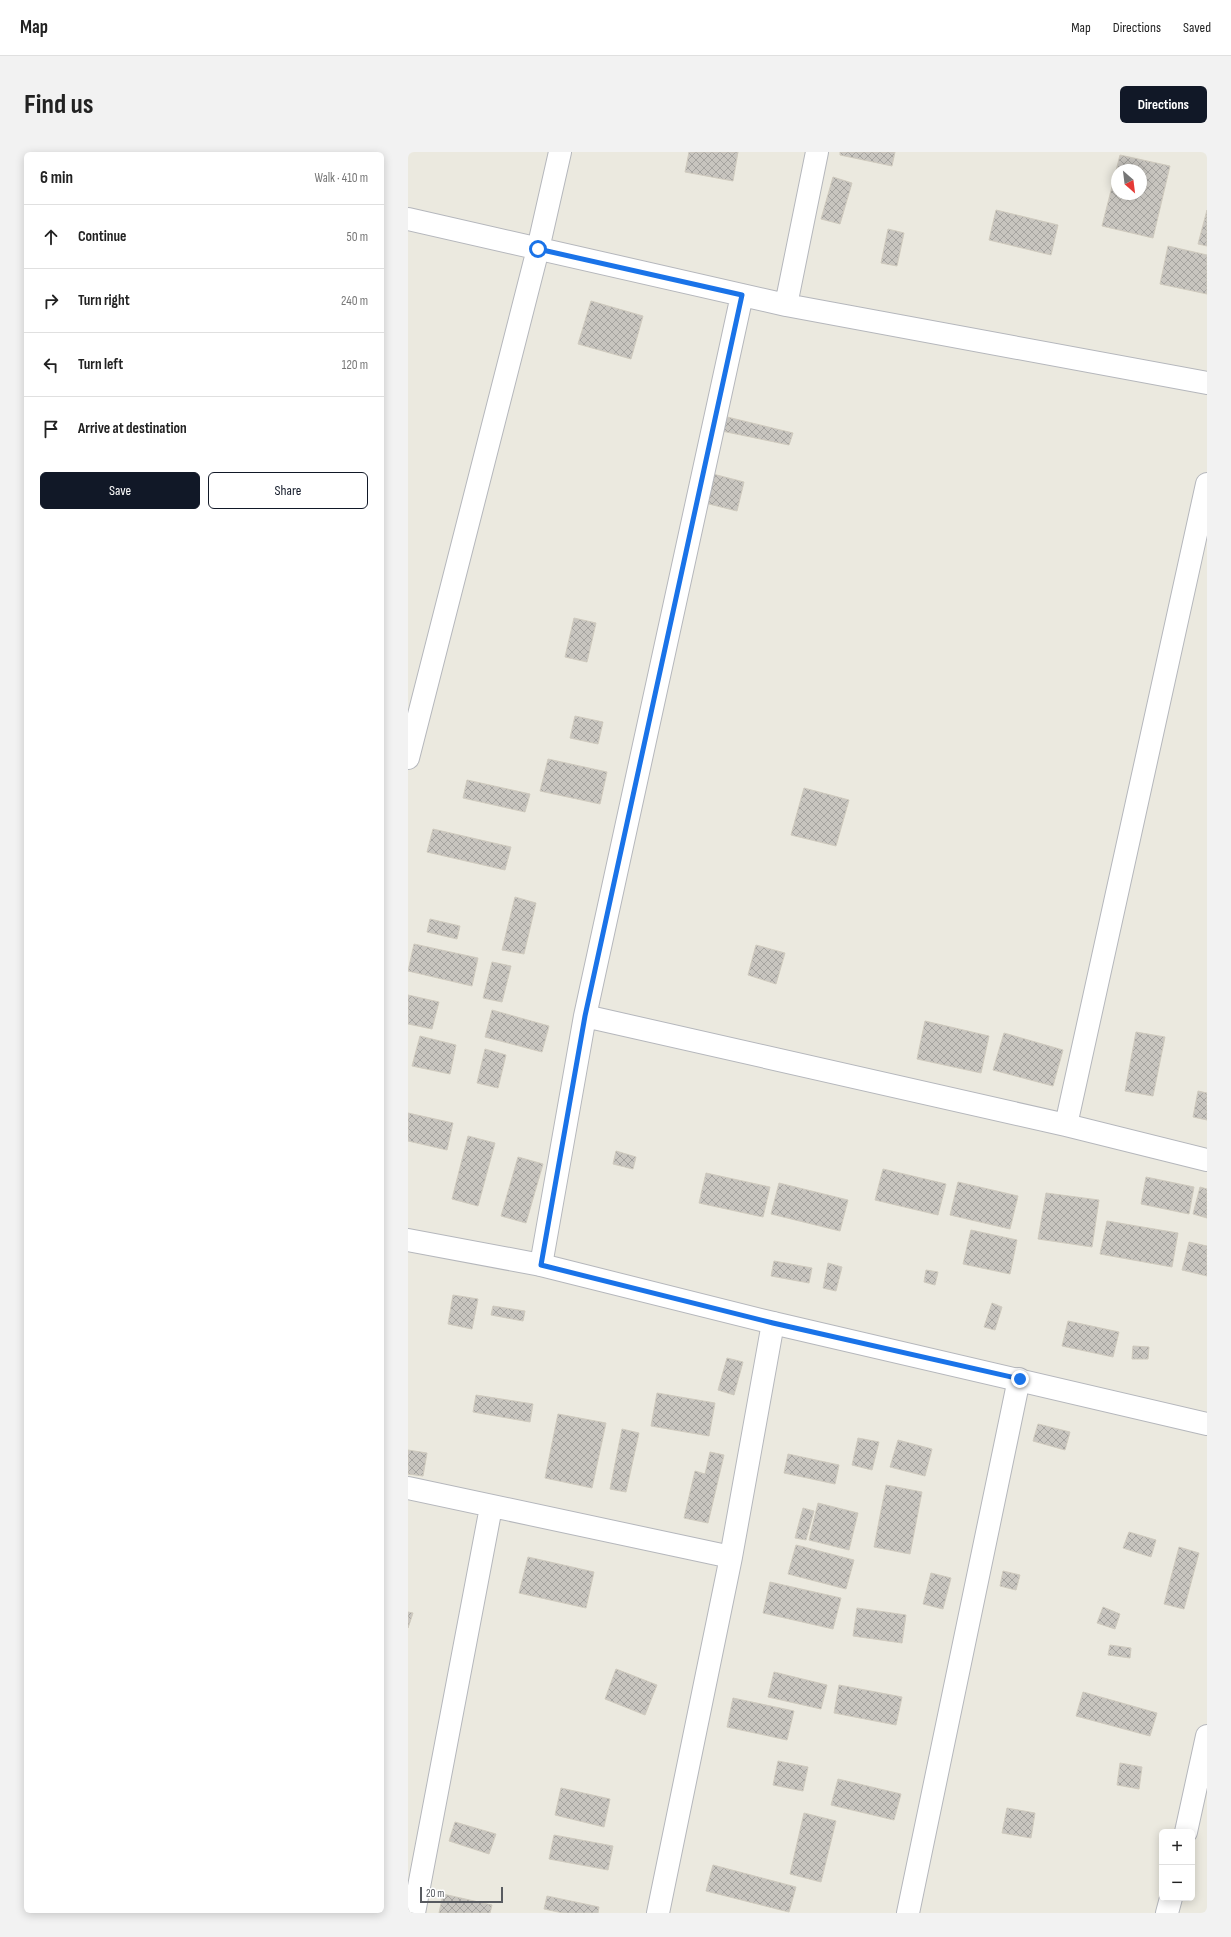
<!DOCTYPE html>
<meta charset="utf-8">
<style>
body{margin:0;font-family:"Sofia Sans Condensed",sans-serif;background:#f2f2f2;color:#222}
.controls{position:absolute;right:12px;bottom:12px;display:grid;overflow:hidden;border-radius:6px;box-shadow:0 2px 10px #0003}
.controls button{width:36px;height:36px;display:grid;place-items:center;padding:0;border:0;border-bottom:1px solid #e0e0e0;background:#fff;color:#222;font:20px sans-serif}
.compass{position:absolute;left:703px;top:12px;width:36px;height:36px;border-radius:50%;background:#fff;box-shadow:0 2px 10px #0003;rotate:152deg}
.scale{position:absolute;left:12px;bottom:10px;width:83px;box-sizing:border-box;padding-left:4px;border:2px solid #585b60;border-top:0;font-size:11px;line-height:14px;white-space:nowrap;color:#585b60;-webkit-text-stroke:3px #fff;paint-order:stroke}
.stop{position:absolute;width:12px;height:12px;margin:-9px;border:3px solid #1a73e8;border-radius:50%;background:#fff}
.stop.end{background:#1a73e8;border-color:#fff;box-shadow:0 1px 4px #0008}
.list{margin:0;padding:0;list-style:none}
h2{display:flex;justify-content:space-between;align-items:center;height:52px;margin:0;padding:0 16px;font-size:17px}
h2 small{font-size:13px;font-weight:400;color:#767676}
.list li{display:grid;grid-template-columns:26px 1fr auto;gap:12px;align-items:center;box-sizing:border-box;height:64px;padding:0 16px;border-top:1px solid #e0e0e0}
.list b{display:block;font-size:15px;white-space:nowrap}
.list em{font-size:13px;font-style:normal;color:#767676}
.actions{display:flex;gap:8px;padding:12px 16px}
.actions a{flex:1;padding:9px 0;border:1px solid #111827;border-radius:6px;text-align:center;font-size:14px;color:#111827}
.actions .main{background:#111827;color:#fff}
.icon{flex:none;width:22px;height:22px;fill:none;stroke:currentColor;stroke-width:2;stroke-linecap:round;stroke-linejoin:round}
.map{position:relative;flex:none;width:799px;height:1761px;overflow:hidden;border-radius:6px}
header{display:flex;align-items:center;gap:24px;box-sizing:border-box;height:56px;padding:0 20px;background:#fff;border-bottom:1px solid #e0e0e0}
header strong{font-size:19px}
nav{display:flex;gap:22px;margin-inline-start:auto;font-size:14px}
.intro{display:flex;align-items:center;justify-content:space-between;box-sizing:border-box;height:96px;padding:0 24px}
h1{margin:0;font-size:28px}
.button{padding:10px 18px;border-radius:6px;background:#111827;color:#fff;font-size:14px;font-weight:700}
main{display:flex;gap:24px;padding:0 24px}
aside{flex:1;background:#fff;border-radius:6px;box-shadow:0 2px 10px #0003}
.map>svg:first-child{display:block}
.building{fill:url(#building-cross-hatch);stroke:#cfcabe;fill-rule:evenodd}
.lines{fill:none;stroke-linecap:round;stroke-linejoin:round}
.minor-casing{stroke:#b5b7bc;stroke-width:24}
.tertiary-casing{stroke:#b5b7bc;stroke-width:24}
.minor{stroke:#fff;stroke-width:22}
.tertiary{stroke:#fff;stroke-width:22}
.route{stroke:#1a73e8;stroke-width:5}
</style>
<header>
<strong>Map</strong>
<nav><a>Map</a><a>Directions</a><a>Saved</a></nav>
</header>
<div class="intro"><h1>Find us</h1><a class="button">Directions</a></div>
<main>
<aside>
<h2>6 min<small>Walk · 410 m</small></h2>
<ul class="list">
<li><svg class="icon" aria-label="ahead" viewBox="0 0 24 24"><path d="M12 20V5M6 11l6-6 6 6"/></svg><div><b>Continue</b></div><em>50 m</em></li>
<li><svg class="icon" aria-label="right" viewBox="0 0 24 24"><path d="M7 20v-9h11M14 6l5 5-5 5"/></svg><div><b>Turn right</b></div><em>240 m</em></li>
<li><svg class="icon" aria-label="left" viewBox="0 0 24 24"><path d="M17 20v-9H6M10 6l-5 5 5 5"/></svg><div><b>Turn left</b></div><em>120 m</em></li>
<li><svg class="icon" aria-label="arrive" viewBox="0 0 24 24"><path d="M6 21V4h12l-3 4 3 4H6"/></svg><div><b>Arrive at destination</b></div></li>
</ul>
<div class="actions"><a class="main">Save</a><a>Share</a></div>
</aside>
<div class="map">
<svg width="799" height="1761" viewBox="0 0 799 1761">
<defs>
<pattern id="building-cross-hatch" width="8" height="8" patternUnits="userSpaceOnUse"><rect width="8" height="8" fill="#c8c5bf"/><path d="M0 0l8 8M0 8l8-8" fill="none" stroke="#a5a39f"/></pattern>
</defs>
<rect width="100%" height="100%" fill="#ebe9df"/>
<path class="building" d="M281,0H330L325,29L277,20Z
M432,0H487L484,14L432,3Z
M712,3L762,14L745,86L694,74ZM709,18H733V42H709Z
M425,25L444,31L432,72L413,67Z
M588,58L650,73L643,103L581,88Z
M799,58V94L790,92Z
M480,77L496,81L489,114L473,111Z
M760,94L799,103V142L752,132Z
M183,149L235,164L223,207L170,192Z
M307,262L385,281L381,293L304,277Z
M301,321L336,330L329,359L293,350Z
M166,466L188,471L179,510L157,505Z
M167,564L195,570L190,592L162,586Z
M140,607L199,620L192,652L132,639Z
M59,628L122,642L117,660L55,646Z
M396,636L441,648L428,694L383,683Z
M25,677L103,695L97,718L19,700Z
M107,745L128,751L116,802L94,798Z
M22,767L52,774L49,787L19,780Z
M6,792L70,806L64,834L0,819Z
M348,793L377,801L368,832L340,823Z
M84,810L103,814L94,850L75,846Z
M0,843L31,850L24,877L0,872Z
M84,858L141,874L134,900L77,885Z
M517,869L581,884L573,921L509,907Z
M728,880L757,885L745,944L717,939Z
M596,881L655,898L645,934L585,918Z
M12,884L48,893L42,922L4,914Z
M77,897L98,903L90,936L69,931Z
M790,939L799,941V968L785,965Z
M0,961L45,971L39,998L0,989Z
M60,984L87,991L70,1054L44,1047Z
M208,999L228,1005L225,1017L205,1012Z
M110,1005L135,1012L118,1071L93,1064Z
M475,1017L538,1032L530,1063L467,1048Z
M298,1021L362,1035L355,1065L291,1051Z
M738,1025L786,1035L781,1062L733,1052Z
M550,1030L610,1044L602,1077L542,1063Z
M371,1031L440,1048L432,1079L363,1062Z
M792,1035L799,1037V1066L785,1062Z
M638,1041L691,1048L684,1095L630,1087Z
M699,1069L770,1081L764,1115L692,1102Z
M563,1078L609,1088L602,1122L555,1112Z
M781,1090L799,1094V1124L774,1118Z
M366,1109L404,1116L401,1131L363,1124Z
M420,1111L434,1115L428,1139L415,1136Z
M518,1118L530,1120L527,1133L516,1130Z
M45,1143L70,1147L64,1177L40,1172Z
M584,1151L594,1155L587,1178L576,1175Z
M85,1154L117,1159L115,1169L83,1163Z
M660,1169L711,1180L705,1205L654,1194Z
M725,1194L741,1195L740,1207H724Z
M319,1206L335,1210L326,1243L310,1238Z
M249,1241L307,1251L301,1284L243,1274Z
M68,1243L125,1252L122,1270L65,1260Z
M150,1262L198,1271L184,1336L137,1326Z
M630,1272L662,1280L657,1298L625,1289Z
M214,1277L231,1281L218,1340L202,1337Z
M450,1286L471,1290L464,1318L444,1313Z
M490,1288L524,1297L517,1324L482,1315Z
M0,1298L19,1301L15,1324L0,1322Z
M302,1300L316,1303L300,1371L276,1366L287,1319L297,1322Z
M380,1302L431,1313L427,1332L376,1321Z
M478,1333L514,1340L502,1402L466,1395Z
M410,1351L450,1361L441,1398L401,1388Z
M395,1356L406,1359L398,1388L387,1386Z
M721,1380L748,1388L743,1405L715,1396Z
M388,1393L446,1408L438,1437L380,1422Z
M771,1395L791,1401L776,1457L756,1452Z
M120,1405L186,1420L178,1456L111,1441Z
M595,1419L612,1423L608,1438L592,1434Z
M523,1421L543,1426L535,1457L515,1452Z
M362,1430L433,1446L425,1477L355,1461Z
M695,1455L712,1462L707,1477L689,1471Z
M449,1456L498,1463L494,1491L445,1484Z
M0,1460L5,1461L0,1476Z
M702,1493L723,1496L722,1506L700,1503Z
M208,1517L249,1533L237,1563L197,1547Z
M366,1520L419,1533L413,1557L360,1545Z
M431,1533L494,1545L488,1573L426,1561Z
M675,1540L749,1561L742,1584L668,1564Z
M325,1546L386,1559L379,1588L319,1575Z
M370,1609L400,1615L395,1639L365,1633Z
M712,1611L734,1615L731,1637L709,1633Z
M430,1627L493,1642L486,1668L423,1653Z
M153,1636L202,1647L196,1675L147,1663Z
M599,1656L627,1661L623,1686L594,1681Z
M396,1661L428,1669L413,1730L382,1722Z
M47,1670L88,1682L81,1702L41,1689Z
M146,1683L205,1694L200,1718L141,1707Z
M305,1713L388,1735L381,1760L298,1739Z
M35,1742L84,1753L82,1761H31Z
M139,1744L191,1755L190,1761H155L136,1757Z"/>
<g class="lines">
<defs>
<path id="minor" d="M0,67L378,153L799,231
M378,153L409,0
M0,606L130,97L152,0
M177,864L658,973L799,1008
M658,973L799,332
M133,1113L177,864L334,143
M0,1336L323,1405
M778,1680L799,1584
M6,1761L83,1355
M250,1761L323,1405L365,1171
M500,1761L611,1227
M759,1761L763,1746"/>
<path id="tertiary" d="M0,1088L133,1113L365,1171L799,1272"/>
</defs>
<use href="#minor" class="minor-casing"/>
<use href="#tertiary" class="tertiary-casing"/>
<use href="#minor" class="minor"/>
<use href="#tertiary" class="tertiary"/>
</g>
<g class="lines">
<path class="route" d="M130,97L334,143L177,864L133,1113L365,1171L612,1227"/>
</g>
</svg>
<div class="controls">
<button>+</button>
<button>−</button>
</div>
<svg class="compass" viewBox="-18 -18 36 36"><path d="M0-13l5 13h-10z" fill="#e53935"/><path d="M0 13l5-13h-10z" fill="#767676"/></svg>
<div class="scale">20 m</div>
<div class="stop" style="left:130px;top:97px"></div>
<div class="stop end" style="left:612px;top:1227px"></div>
</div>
</main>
